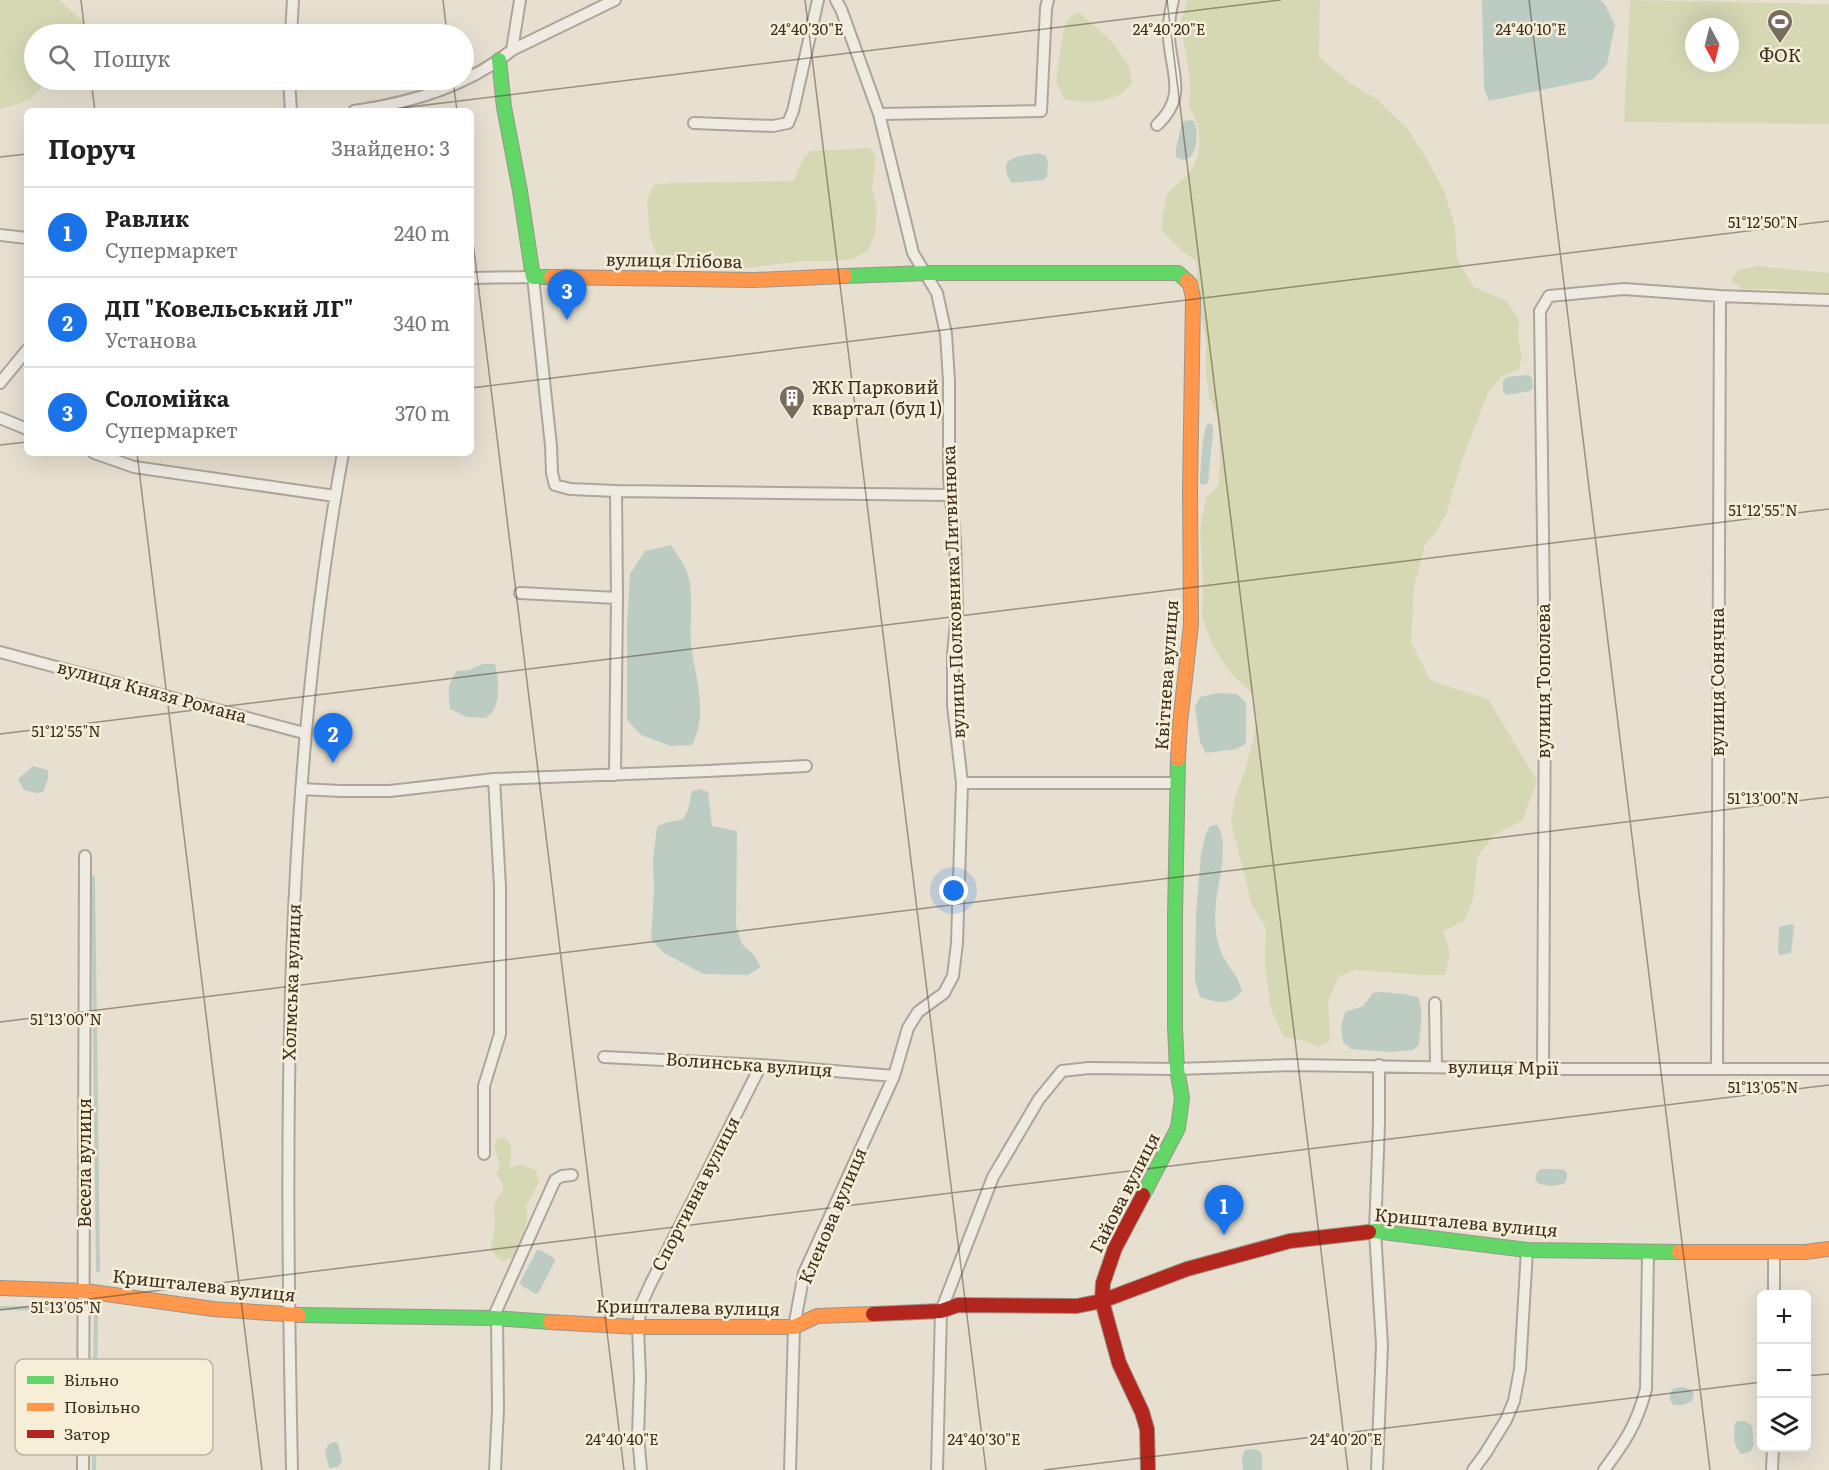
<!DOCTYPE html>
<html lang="uk">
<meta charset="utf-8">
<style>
body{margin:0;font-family:Literata,serif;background:#f2f2f2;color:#222}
.controls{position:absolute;right:18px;bottom:18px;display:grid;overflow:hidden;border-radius:9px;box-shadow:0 6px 24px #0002}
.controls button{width:54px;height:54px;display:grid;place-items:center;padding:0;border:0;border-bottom:2px solid #e0e0e0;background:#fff;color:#222;font:30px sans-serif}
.compass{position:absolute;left:1685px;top:18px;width:54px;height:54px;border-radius:50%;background:#fff;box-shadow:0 6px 24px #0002;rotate:173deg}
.you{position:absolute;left:954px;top:891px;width:21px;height:21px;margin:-15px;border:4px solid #fff;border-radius:50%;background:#1a73e8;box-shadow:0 0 0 9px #1a73e833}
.badge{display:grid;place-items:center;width:39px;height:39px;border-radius:50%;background:#1a73e8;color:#fff;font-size:20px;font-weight:700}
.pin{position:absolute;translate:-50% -50px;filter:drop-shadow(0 2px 3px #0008)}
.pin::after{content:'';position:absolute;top:32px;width:21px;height:18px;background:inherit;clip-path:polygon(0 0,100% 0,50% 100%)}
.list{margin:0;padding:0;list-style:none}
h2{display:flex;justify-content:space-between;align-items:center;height:78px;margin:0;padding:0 24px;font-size:26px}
h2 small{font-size:20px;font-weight:400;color:#767676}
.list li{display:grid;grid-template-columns:39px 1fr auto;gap:18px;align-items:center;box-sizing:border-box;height:90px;padding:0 24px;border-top:2px solid #e0e0e0}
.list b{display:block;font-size:22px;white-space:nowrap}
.list p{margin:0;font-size:20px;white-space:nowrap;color:#767676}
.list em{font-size:20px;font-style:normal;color:#767676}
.icon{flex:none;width:33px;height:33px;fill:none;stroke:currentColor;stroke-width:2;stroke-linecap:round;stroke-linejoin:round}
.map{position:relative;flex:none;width:1829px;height:1470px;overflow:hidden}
.search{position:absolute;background:#fff;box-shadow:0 6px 24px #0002;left:24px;top:24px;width:450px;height:66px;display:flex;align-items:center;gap:15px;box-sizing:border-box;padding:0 21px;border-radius:33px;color:#767676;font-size:22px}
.panel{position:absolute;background:#fff;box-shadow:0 6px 24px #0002;left:24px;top:108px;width:450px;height:348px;border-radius:9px}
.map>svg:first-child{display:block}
.green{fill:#d6d7b3;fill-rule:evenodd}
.water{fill:#bcccc2}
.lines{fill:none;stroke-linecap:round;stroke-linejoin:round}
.stream{stroke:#bcccc2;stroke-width:4}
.street-casing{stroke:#ada599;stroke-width:14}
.fast-casing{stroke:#9c958a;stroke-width:16}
.slow-casing{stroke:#9c958a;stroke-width:16}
.jam-casing{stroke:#9c958a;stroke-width:16}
.street{stroke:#efebe3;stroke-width:10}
.fast{stroke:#63d668;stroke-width:14}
.slow{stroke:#ff974d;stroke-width:14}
.jam{stroke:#b3261e;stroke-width:14}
.ticks{fill:none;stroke:#3d2e20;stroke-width:1.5;stroke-opacity:0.45}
.labels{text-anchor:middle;stroke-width:5;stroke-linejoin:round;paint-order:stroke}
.poi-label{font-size:18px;fill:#3d2e20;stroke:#f7eed8}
.street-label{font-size:18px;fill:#3d2e20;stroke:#f7eed8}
.key{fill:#f7eed8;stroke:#bfb4a1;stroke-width:1.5}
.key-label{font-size:16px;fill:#3d2e20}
.ticks-label{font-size:15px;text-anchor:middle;fill:#3d2e20;stroke:#f7eed8;stroke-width:5;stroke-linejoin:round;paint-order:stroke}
</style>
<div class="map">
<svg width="1829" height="1470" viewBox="0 0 1829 1470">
<rect width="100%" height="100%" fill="#e7e0d1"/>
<path class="green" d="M0,0H59L85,23L104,34H34V80H47L31,100L0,109Z
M1188,0H1320L1319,57L1350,83L1375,98L1406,127L1423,153L1444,190L1455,227L1457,259L1473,286L1507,302L1519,319L1518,338L1522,355L1519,369L1502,376L1488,392L1461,463L1446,514L1435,533L1425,545L1414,586L1411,642L1431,681L1488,699L1537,781L1522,821L1494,835L1477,857L1474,896L1464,921L1443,931L1450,953L1445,975H1421L1355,970L1338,977L1328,1002L1330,1041L1318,1047L1302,1040L1284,1037L1271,1010L1265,965L1266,928L1252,905L1231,822L1235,797L1245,771L1257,724L1253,694L1229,671L1213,646L1202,617L1203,576L1200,530L1206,497L1219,485L1220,459L1218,418L1209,397L1206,372V341L1198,302L1197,262L1178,247L1161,229C1163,218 1163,206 1167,196C1170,187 1183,181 1189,173C1204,155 1202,125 1189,107L1190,84L1186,53L1180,23Z
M1630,0L1829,4V124L1624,122ZM1694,27H1730V63H1694Z
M1079,12L1114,44L1129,66L1132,83C1117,104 1087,104 1064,99L1056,82L1062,39L1066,22L1073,15Z
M870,148L876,157L872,187L877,206L875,233L868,250L853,259L828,261H800L731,270L681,266L665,261L656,253L650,237L647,200L654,185L672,183L793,181C799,169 801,160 810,151Z
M1758,266L1829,273V293L1769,289H1743L1731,280L1738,270Z
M505,1137L511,1146L510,1168L520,1165L536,1170L539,1182L526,1206C531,1224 519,1242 512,1258L502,1261C483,1248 495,1240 495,1222C495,1216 493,1209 495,1203C501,1186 510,1194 496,1174L500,1166L494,1145L498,1138Z"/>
<path class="water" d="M1482,0H1600L1604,3L1615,25L1607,64L1594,79L1489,101L1484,89Z
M1189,120L1194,121C1200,133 1196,170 1176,157V149L1182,122Z
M1038,153L1046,156L1048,163L1047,177L1043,180L1012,183C1006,176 1005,170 1007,162L1016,157Z
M1529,375L1532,378L1533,388L1530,391L1507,395L1503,392V381L1507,377Z
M1210,423L1213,426V432L1208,483L1204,485L1200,484V480C1201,465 1202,437 1207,424Z
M671,545C676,553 682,561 686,569C695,592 689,620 691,644C695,678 709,712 692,745L671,746L641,735L627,720V625L630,574L645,551Z
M483,664H495C498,678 501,698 493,711C493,712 487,717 486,718L467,717L450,709C448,693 447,684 457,671L469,670Z
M1219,693L1237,694L1246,703V743L1237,749L1206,753L1200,742L1195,707L1200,697Z
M33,766L48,770V779L43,792L36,793L24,790L18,779Z
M701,789L708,792L712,826L737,831L736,926L742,944L754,955L761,967L748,975L703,974L664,953L651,939L654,889L653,861L657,827C665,821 674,822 683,819L688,810L692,791Z
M1217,825C1230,842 1218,883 1216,903C1214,924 1215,945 1227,963C1234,975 1238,976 1242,991C1230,1006 1216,1003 1200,997L1195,980L1196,914L1201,853L1206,833L1210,826Z
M1792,924L1794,927L1791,953L1780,955L1778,953L1779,927Z
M1381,992L1404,994L1418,997C1424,1011 1420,1030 1419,1045L1413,1050L1390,1052L1351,1049L1343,1042L1341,1028L1345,1012L1363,1006L1373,993Z
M1541,1169H1557L1564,1170L1567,1173V1179L1564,1184L1551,1186L1539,1184L1535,1179L1537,1172Z
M537,1250H540L554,1258L555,1261L539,1292L536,1294L521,1285L520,1282Z
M1682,1387L1690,1389L1694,1393L1692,1401L1684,1405H1673L1670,1400V1393L1674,1388Z
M1738,1421H1745L1752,1426L1754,1445L1750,1452L1741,1454C1733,1445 1733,1435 1735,1423Z
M334,1442L338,1443L342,1461L338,1467L329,1468L325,1450L329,1444Z
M1252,1449L1259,1450L1262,1456V1470H1243L1242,1457L1245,1450Z"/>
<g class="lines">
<path class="stream" d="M93,877L98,1270
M0,1308L71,1309
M94,1470L96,1312"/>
<defs>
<path id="street" d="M291,34L293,0
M512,50L520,0
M289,80L291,111
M354,111C411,103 468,86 512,50L615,0
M879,114L1041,111L1046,8L1048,0
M694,123L773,126L788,123L793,111L818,0
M1157,125C1188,96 1171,73 1169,37C1168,24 1170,13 1173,0
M0,235L27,238
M471,278L533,277L551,446L552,473L555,485L570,489L616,491
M0,383L27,350
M0,418L27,429
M94,453L134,467L335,496
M520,593L617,598
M0,652L304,733
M615,775L617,598L616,491L950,495
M962,783H1177
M301,789L341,791H390L494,779L707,771L806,766
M1435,1003L1436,1067
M604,1057L761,1065L894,1076
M1717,1068L1720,296
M1543,1069L1545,683L1540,311L1549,296L1624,289L1720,296L1829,300
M484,1154V1086L500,1034V887L494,779
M1774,1294V1251
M493,1318L555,1180L562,1176L572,1175
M83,1470L85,856
M292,1470C285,1131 282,788 343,453
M495,1470L498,1409L497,1318
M641,1470L638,1436L640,1377L638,1327L641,1305L650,1285L761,1065
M790,1470L794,1327L804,1273L894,1076L908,1028L918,1012L944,993L953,976L957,943L962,783L953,705V654L957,611L955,540L949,478V381L946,334L937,293L913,253L879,114L841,9L836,0
M937,1470L941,1311L993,1177L1039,1099L1062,1071L1089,1068L1177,1069L1292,1065L1543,1069H1829
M1377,1470L1382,1345L1375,1231L1379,1124V1065
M1473,1470L1485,1454L1506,1420L1514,1401L1520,1369L1527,1250
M1604,1470C1625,1442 1637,1424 1646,1389L1648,1252
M1772,1470L1773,1448"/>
<path id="fast" d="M499,60L504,107L520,191L533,277H551
M845,276L927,273H1178L1187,281
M1143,1195L1178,1128L1182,1098L1177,1069L1175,1027V917L1178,759
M1369,1232L1375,1231L1527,1250L1679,1252
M299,1315L493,1318L550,1322"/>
<path id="slow" d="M551,277L754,280L845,276
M1178,759L1180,723L1191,625L1190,491L1193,298L1190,284L1187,281
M1679,1252H1805L1829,1249
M0,1288L85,1291L213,1309L299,1315
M550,1322L638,1327H794L817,1316L873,1314"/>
<path id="jam" d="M1143,1195L1115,1248L1103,1283L1102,1301L1119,1363L1142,1412L1147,1429L1148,1470
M873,1314L941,1311L958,1305L1077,1306L1102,1301L1187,1269L1290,1241L1369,1232"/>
</defs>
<use href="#street" class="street-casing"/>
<use href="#fast" class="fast-casing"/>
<use href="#slow" class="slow-casing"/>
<use href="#jam" class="jam-casing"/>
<use href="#street" class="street"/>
<use href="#fast" class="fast"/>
<use href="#slow" class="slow"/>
<use href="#jam" class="jam"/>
</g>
<path class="ticks" d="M81,0L85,34M443,0L447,34M805,0L986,1470M1167,0L1348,1470M1529,0L1710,1470M91,80L95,111M453,80L457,111M377,111L1281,0M0,157L27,154M471,226L624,1470M471,388L1829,221M0,445L27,442M137,453L262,1470M0,734L1829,509M0,1022L1829,797M0,1310L1829,1085M1806,1376L1829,1374M1044,1470L1762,1382"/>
<defs>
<symbol id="stadium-pin" viewBox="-11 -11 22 30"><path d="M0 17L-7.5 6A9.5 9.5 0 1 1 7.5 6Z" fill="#786c5e" stroke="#f7eed8"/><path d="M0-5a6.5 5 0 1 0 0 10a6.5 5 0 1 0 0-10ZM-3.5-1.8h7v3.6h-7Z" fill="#fff"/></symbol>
<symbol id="building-pin" viewBox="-11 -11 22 30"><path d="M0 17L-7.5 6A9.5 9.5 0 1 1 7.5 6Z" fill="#786c5e" stroke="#f7eed8"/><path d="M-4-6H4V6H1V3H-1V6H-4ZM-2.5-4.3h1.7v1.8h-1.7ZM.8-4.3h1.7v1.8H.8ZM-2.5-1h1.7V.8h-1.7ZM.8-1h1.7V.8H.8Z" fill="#fff"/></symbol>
</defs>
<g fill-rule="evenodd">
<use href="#stadium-pin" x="1765" y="7" width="30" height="40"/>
<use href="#building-pin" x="777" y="383" width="30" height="40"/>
</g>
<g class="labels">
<g class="poi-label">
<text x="1780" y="62">ФОК</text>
<text x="812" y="394" text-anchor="start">ЖК Парковий<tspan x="812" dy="21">квартал (буд 1)</tspan></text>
</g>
<g class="street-label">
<text transform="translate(674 261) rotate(1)" y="6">вулиця Глібова</text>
<text transform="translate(954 592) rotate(-92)" y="6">вулиця Полковника Литвинюка</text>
<text transform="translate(1167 675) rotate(-86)" y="6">Квітнева вулиця</text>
<text transform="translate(1544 681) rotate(-90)" y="6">вулиця Тополева</text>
<text transform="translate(1718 682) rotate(-90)" y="6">вулиця Сонячна</text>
<text transform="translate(152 692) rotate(15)" y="6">вулиця Князя Романа</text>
<text transform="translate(292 982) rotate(-88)" y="6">Холмська вулиця</text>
<text transform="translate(749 1065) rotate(4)" y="6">Волинська вулиця</text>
<text transform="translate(1503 1068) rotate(1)" y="6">вулиця Мрії</text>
<text transform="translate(85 1163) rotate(-90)" y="6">Весела вулиця</text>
<text transform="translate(1125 1193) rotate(-63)" y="6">Гайова вулиця</text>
<text transform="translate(696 1194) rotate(-63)" y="6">Спортивна вулиця</text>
<text transform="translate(833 1216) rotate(-67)" y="6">Кленова вулиця</text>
<text transform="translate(1466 1223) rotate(5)" y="6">Кришталева вулиця</text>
<text transform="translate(204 1286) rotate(6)" y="6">Кришталева вулиця</text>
<text transform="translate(688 1308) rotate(1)" y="6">Кришталева вулиця</text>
</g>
</g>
<rect x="15" y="1359" width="198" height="96" rx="9" class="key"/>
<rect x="27" y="1376" width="27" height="8" fill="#63d668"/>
<rect x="27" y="1403" width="27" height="8" fill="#ff974d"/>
<rect x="27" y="1430" width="27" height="8" fill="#b3261e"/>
<g class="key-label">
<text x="64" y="1386">Вільно</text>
<text x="64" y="1413">Повільно</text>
<text x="64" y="1440">Затор</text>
</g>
<g class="ticks-label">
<text x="807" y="35">24°40'30"E</text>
<text x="1169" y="35">24°40'20"E</text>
<text x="1531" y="35">24°40'10"E</text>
<text x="1763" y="228">51°12'50"N</text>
<text x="1763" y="516">51°12'55"N</text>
<text x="66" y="737">51°12'55"N</text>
<text x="1763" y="804">51°13'00"N</text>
<text x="66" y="1025">51°13'00"N</text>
<text x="1763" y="1093">51°13'05"N</text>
<text x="66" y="1313">51°13'05"N</text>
<text x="622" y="1445">24°40'40"E</text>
<text x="984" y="1445">24°40'30"E</text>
<text x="1346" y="1445">24°40'20"E</text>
</g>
</svg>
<div class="controls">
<button>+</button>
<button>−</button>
<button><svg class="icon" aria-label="layers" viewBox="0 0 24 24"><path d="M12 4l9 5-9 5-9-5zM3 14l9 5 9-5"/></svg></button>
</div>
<svg class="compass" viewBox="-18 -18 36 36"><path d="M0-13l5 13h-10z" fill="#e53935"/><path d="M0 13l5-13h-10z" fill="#767676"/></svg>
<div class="you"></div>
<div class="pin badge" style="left:1224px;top:1235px">1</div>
<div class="pin badge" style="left:333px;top:763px">2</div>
<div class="pin badge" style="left:567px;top:320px">3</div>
<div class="search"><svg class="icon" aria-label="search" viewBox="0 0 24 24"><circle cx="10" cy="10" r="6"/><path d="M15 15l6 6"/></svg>Пошук</div>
<section class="panel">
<h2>Поруч<small>Знайдено: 3</small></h2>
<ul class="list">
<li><span class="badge">1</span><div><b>Равлик</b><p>Супермаркет</p></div><em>240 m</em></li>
<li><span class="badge">2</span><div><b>ДП &quot;Ковельський ЛГ&quot;</b><p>Установа</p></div><em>340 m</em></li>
<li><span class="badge">3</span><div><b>Соломійка</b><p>Супермаркет</p></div><em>370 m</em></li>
</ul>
</section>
</div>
